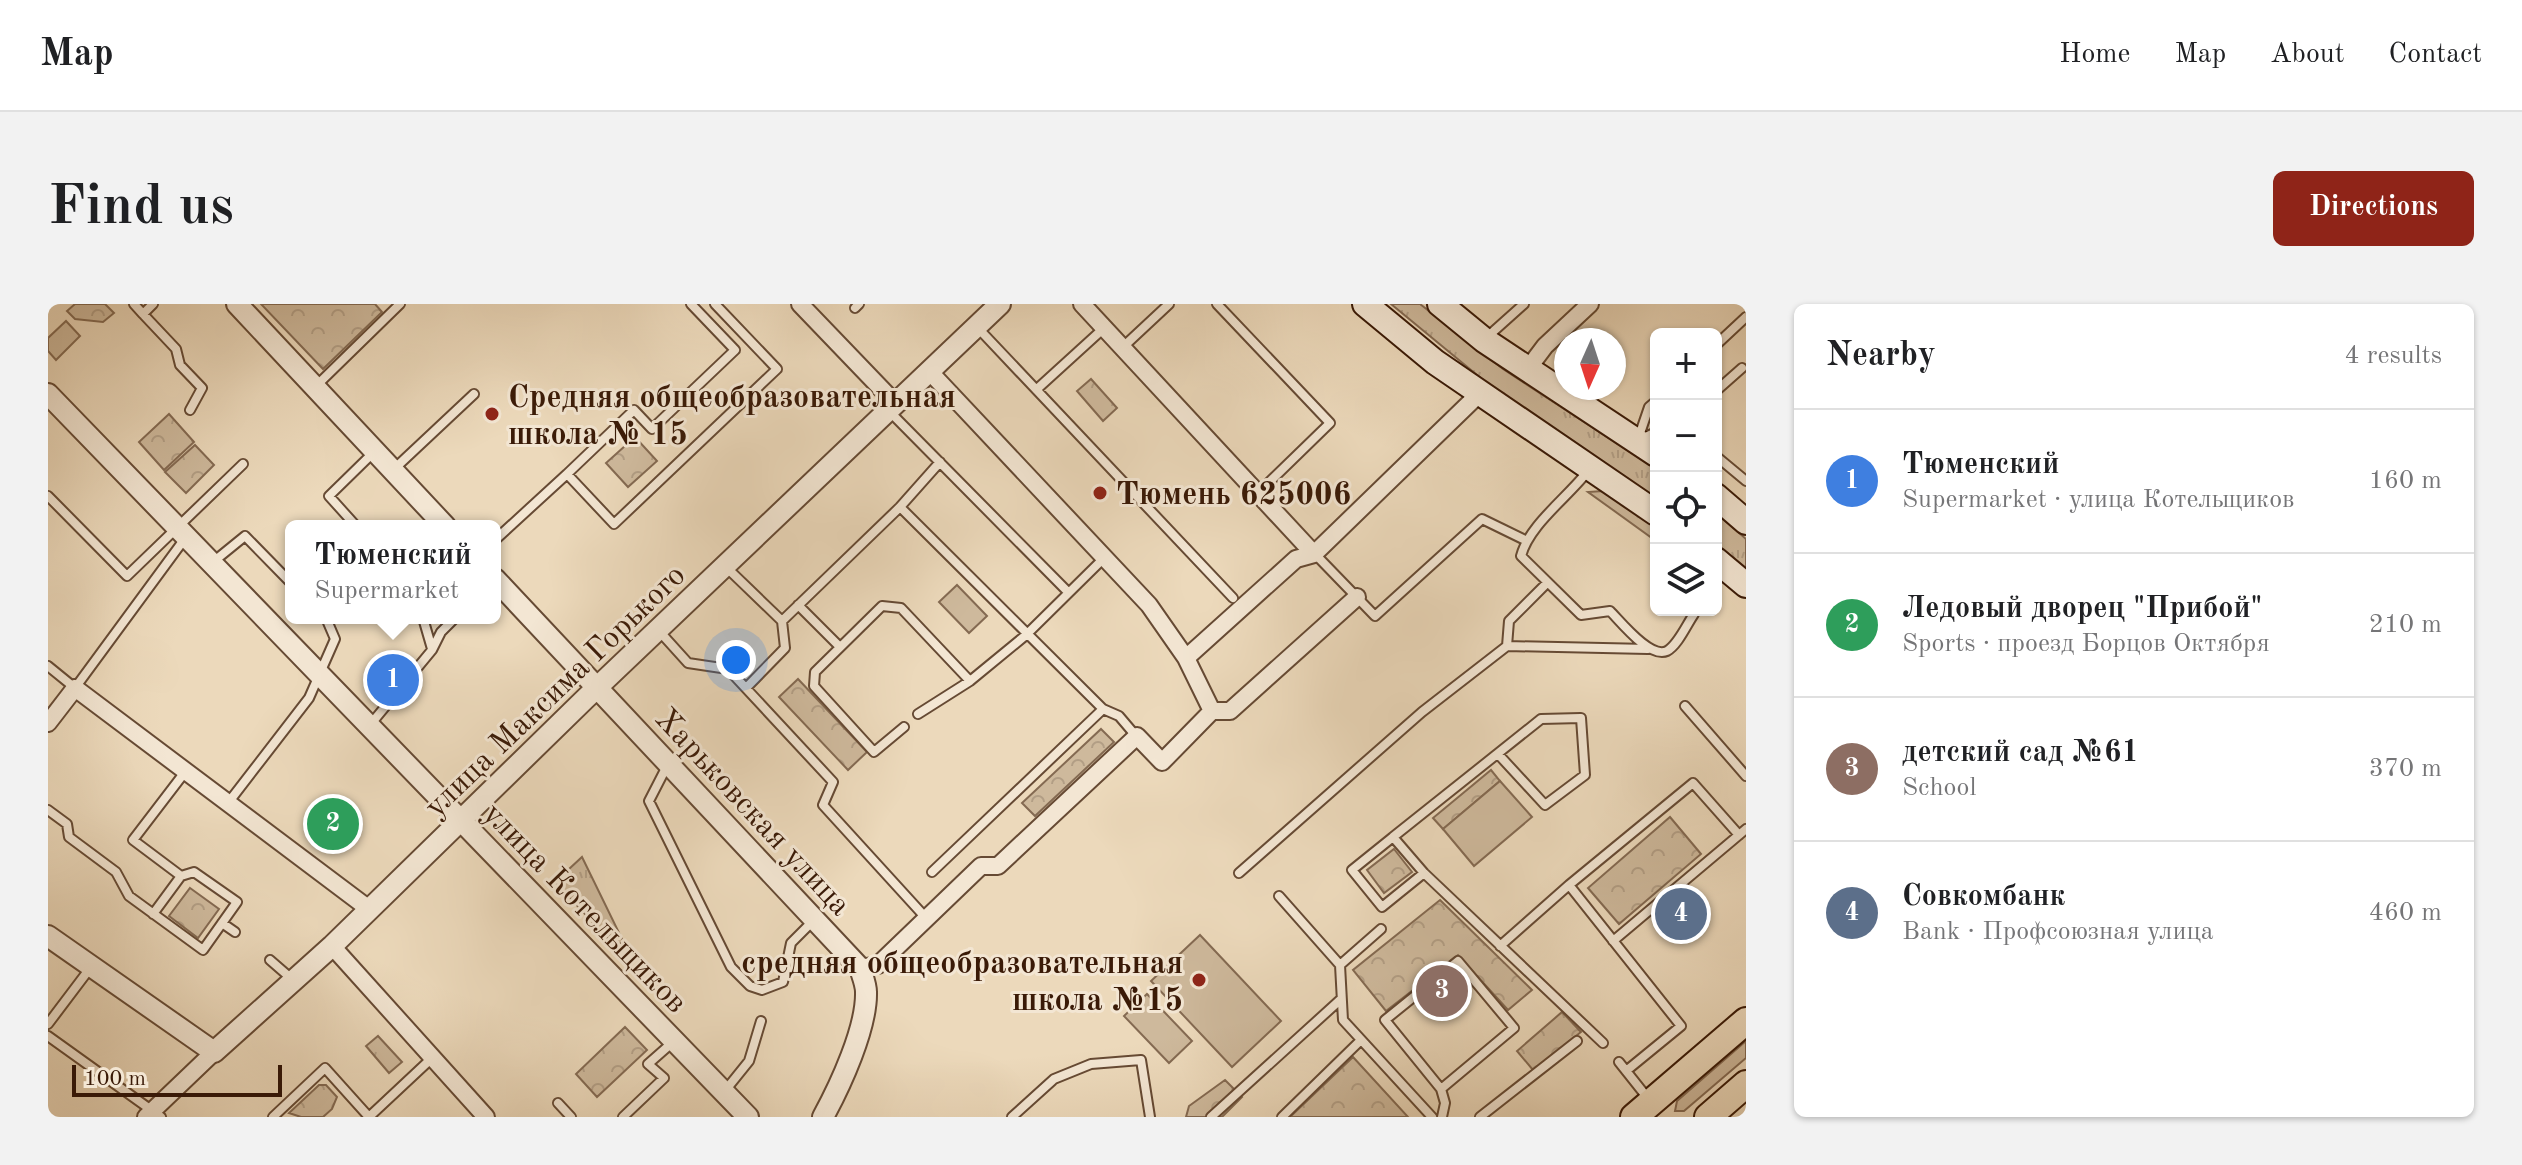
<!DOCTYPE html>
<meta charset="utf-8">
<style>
body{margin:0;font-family:"Old Standard TT",serif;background:#f2f2f2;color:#202124}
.controls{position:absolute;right:24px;top:24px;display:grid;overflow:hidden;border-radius:12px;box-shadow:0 2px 6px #0004}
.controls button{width:72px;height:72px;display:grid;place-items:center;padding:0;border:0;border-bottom:2px solid #e0e0e0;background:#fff;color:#202124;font:40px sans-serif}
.compass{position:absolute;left:1506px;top:24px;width:72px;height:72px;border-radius:50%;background:#fff;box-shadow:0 2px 6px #0004;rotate:183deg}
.scale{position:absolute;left:24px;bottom:20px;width:210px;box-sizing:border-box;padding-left:8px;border:4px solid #3a1a07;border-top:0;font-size:22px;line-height:28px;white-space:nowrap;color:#3a1a07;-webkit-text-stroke:6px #f3e6d3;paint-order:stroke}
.you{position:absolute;left:688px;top:356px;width:28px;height:28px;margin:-20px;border:6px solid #fff;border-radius:50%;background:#1a73e8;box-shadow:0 0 0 12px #1a73e833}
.badge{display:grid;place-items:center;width:52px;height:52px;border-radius:50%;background:#8f2418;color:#fff;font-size:26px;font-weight:700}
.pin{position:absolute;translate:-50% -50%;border:4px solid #fff;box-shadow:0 2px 8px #0006}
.popup{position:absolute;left:237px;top:216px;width:216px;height:104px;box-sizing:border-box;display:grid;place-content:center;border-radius:12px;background:#fff;filter:drop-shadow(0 2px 6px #0005);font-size:26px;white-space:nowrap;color:#757577}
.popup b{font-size:30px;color:#202124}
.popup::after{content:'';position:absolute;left:50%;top:100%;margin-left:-16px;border:16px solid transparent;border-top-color:#fff}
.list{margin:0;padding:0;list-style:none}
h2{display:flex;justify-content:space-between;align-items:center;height:104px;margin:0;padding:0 32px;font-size:34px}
h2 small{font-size:26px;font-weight:400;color:#757577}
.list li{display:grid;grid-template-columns:52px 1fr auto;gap:24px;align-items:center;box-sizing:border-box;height:144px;padding:0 32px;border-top:2px solid #e0e0e0}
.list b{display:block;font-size:30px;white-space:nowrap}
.list p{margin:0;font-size:26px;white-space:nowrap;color:#757577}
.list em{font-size:26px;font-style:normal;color:#757577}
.icon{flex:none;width:44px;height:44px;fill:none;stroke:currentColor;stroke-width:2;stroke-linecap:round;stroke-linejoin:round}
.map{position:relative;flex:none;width:1698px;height:813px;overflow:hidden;border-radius:12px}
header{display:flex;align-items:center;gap:48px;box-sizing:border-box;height:112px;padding:0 40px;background:#fff;border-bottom:2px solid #e0e0e0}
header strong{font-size:38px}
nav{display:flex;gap:44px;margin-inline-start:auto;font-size:28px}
.intro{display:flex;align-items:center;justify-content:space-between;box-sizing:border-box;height:192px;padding:0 48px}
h1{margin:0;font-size:56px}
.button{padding:20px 36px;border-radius:12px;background:#8f2418;color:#fff;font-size:28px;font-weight:700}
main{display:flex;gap:48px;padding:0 48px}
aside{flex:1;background:#fff;border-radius:12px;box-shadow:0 2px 6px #0004}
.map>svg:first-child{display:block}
.grass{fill:url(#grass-tufts);stroke:#846a52;stroke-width:2}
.forest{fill:url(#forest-crowns);stroke:#846a52;stroke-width:2}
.garden{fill:#ceb99c;stroke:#846a52;stroke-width:2}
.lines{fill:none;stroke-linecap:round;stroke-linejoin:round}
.service-casing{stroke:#664a34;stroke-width:12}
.minor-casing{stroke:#664a34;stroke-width:20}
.tertiary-casing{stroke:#664a34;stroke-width:24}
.secondary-casing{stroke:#3a1a07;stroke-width:28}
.primary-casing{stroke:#3a1a07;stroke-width:30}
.service{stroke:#f3e6d3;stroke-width:8}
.minor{stroke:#f3e6d3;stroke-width:16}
.tertiary{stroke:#f3e6d3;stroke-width:20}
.secondary{stroke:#f3e6d3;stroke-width:24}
.primary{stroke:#ecd9bb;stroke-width:26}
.poi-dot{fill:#8f2418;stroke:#f3e6d3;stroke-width:3}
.labels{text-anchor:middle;stroke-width:6;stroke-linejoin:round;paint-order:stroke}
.poi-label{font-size:32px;font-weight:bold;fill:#3a1a07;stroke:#f3e6d3;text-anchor:start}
.street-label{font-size:32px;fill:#3a1a07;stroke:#f3e6d3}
</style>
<header>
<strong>Map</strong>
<nav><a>Home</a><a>Map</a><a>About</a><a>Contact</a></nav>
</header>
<div class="intro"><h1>Find us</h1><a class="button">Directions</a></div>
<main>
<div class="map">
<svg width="1698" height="813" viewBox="0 0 1698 813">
<defs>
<pattern id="grass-tufts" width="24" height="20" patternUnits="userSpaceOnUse" patternTransform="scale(2)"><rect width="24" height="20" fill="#ceb99c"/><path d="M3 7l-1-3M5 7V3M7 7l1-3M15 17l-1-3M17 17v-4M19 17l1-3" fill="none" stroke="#b29e85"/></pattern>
<pattern id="forest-crowns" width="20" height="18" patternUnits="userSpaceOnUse" patternTransform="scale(2)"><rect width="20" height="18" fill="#ceb99c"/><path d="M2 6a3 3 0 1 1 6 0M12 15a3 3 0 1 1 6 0" fill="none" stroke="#b29e85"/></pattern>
</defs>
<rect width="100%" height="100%" fill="#ecd9bb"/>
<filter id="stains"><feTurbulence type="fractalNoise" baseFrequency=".0025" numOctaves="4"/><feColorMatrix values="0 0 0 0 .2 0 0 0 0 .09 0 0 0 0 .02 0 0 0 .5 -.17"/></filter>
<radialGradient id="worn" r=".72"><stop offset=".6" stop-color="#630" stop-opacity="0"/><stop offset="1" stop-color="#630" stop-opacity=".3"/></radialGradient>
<path class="grass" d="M1343,0H1372L1455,65L1608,165V194L1440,80Z
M1555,187L1608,223V237L1540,188Z
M1668,209L1698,235V266L1668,240Z
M534,553L575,637L568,643L507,578Z
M330,732L354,758L341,769L318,742Z
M1698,737V754L1636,807H1627L1629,797Z"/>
<path class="forest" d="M27,0H57L66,9L55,18L27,15L19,7Z
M213,0H327L334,8L275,65Z
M1043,75L1069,104L1055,117L1029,87Z
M121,110L146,138L116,166L91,138Z
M587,133L609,157L580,183L558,159Z
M147,141L166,161L138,189L117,168Z
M750,375L819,448L800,466L731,393Z
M1053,425L1066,438L987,512L974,499Z
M1443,466L1452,477L1395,525L1385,514Z
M1622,513L1653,550L1571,620L1540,584Z
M1346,545L1364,568L1336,589L1319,566Z
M142,584L171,605L150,634L121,612Z
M1392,596L1484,686L1460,706L1410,651L1338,707L1305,666Z
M1514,708L1533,728L1485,766L1469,747Z
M577,723L599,746L549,793L528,770Z
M1305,753L1360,813H1242Z
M1177,776L1194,793L1174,813H1138L1141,802Z
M271,781H278L289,793L284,805L275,813H253L241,809Z"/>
<path class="garden" d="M18,17L32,32L8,56L0,47V34Z
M909,281L939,312L921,329L891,298Z
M1452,477L1484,513L1426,562L1395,525Z
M1152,631L1233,717L1184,763L1103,677Z
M1099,690L1144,737L1121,759L1076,712Z"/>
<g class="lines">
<defs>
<path id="service" d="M86,0L95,10
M105,0L95,10L128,45L132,61L154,84L142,106
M1169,0L1282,119L1210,189
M807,4L811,0
M929,23L1185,294
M1438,34L1476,0
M1668,41L1698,13
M1075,43L1121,0
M267,83L352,0
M989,85L1056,24
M1668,87L1694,64
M841,107L1020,288
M1590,135L1601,103L1608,97
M1593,135L1608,128
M1668,152L1698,177
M345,166L426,90
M1540,167C1519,194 1481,221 1473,252L1533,311L1562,307C1573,318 1602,355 1619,347C1630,341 1639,320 1646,310V306
M519,170L586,106L604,125L687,46L643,0
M0,192L79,272L195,160
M852,203L1055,405L1071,412L1088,432
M308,222L281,192L326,148
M447,236L519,170L566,220L729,65L667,0
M1267,250L1327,312L1434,215L1477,236
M165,258L197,232L243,279
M678,263L734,317L737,344L698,384
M750,301L792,343
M375,314L384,345
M734,317L852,203L892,158
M612,328L640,359L680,365L785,478L775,501L878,614
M1459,342L1600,345
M0,362L27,384L138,233
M1637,402L1698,472
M870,410L922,377
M322,421L384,346L393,328L407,314
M856,423L826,448L766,382L767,368L834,302L853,304L922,377L978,331L1056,254
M1450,450L1497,501L1537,471L1533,414L1493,415L1345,533L1376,569L1555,739
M619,462L601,497L683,663L702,682L714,686L735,678L743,639L766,616
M180,499L261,394L287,335L278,314
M0,506L19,520L21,533L68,568L81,592L155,646L189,598L146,568L133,572L85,536L137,468
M1345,533L1304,566L1334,603L1376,569
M884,568L1055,405
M1191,569L1374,408L1459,342L1461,317L1499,279
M1521,581L1633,722L1578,767
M1231,592L1292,661L1295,716L1384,813
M105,610L133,572
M174,619L187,628
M1565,637L1698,525
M1452,642L1521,581L1645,479L1691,531
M222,656L245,676
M1292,661L1333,625
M0,720L43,663
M0,732L113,813
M1571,758L1602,797
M1393,785L1466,724L1410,657L1337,716L1393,785L1397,799L1394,813
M676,788L701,757L713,717
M510,799L523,813
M225,813L277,764L321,813
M321,813L384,754
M575,813L616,774L600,760L625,738
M964,813L1006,775L1043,760L1093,756L1102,813
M1163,813L1292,696
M1234,813L1313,736
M1432,813L1529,737"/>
<path id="minor" d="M752,0L848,100
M1034,0L1266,250
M1479,66L1497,42L1542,0
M882,68L1101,301L1138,354L1164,407
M1138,354L1248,255L1266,250L1432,89
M0,419L27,384L321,605
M284,642L438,813
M812,664L830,661L933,562H950L1089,432L1114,458L1164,407H1182L1309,293
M98,813L166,748"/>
<path id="tertiary" d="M189,0L397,222
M0,90L700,813
M447,275L812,664C814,671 818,680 818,688C819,724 792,782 775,813
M0,632L166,748L284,642L537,395L952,0"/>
<path id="secondary" d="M1317,0L1387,58L1608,209
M1392,0L1436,36L1608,150
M1668,192L1698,218
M1668,256L1698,281"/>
<path id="primary" d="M1586,813L1698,717
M1660,813L1698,780"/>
</defs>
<use href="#service" class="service-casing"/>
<use href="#minor" class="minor-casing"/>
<use href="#tertiary" class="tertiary-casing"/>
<use href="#secondary" class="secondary-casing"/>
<use href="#primary" class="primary-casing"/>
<use href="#service" class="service"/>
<use href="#minor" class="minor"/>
<use href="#tertiary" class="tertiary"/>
<use href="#secondary" class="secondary"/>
<use href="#primary" class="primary"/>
</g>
<g class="poi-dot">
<circle cx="444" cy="110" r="8"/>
<circle cx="1052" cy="189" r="8"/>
<circle cx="1151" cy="676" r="8"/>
</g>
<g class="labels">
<g class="poi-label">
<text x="460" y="103">Средняя общеобразовательная<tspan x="460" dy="37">школа № 15</tspan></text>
<text x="1068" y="200">Тюмень 625006</text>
<text x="1135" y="669" text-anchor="end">средняя общеобразовательная<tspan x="1135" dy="37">школа №15</tspan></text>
</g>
<g class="street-label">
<text transform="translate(506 386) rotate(-44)" y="11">улица Максима Горького</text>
<text transform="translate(706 507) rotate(47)" y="11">Харьковская улица</text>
<text transform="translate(538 603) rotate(46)" y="11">улица Котельщиков</text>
</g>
</g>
<rect width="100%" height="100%" filter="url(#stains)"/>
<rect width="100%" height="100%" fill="url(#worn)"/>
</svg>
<div class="controls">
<button>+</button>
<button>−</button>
<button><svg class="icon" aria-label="locate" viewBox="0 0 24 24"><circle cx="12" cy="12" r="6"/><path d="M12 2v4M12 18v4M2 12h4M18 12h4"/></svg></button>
<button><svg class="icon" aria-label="layers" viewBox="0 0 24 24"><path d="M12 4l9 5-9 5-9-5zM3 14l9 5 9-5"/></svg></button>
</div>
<svg class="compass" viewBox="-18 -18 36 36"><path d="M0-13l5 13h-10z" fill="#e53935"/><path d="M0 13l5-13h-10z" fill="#757577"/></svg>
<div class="scale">100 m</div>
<div class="you"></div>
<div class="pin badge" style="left:345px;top:376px;background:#3f7fe0">1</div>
<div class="popup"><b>Тюменский</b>Supermarket</div>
<div class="pin badge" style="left:285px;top:520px;background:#2e9e5b">2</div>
<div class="pin badge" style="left:1394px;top:687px;background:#8d6e63">3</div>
<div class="pin badge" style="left:1633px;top:610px;background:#5c6f8a">4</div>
</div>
<aside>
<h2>Nearby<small>4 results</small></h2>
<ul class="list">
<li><span class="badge" style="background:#3f7fe0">1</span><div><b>Тюменский</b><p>Supermarket · улица Котельщиков</p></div><em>160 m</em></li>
<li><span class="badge" style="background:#2e9e5b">2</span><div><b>Ледовый дворец &quot;Прибой&quot;</b><p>Sports · проезд Борцов Октября</p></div><em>210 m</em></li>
<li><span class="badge" style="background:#8d6e63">3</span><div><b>детский сад №61</b><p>School</p></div><em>370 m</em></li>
<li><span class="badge" style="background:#5c6f8a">4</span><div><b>Совкомбанк</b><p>Bank · Профсоюзная улица</p></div><em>460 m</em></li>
</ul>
</aside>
</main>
